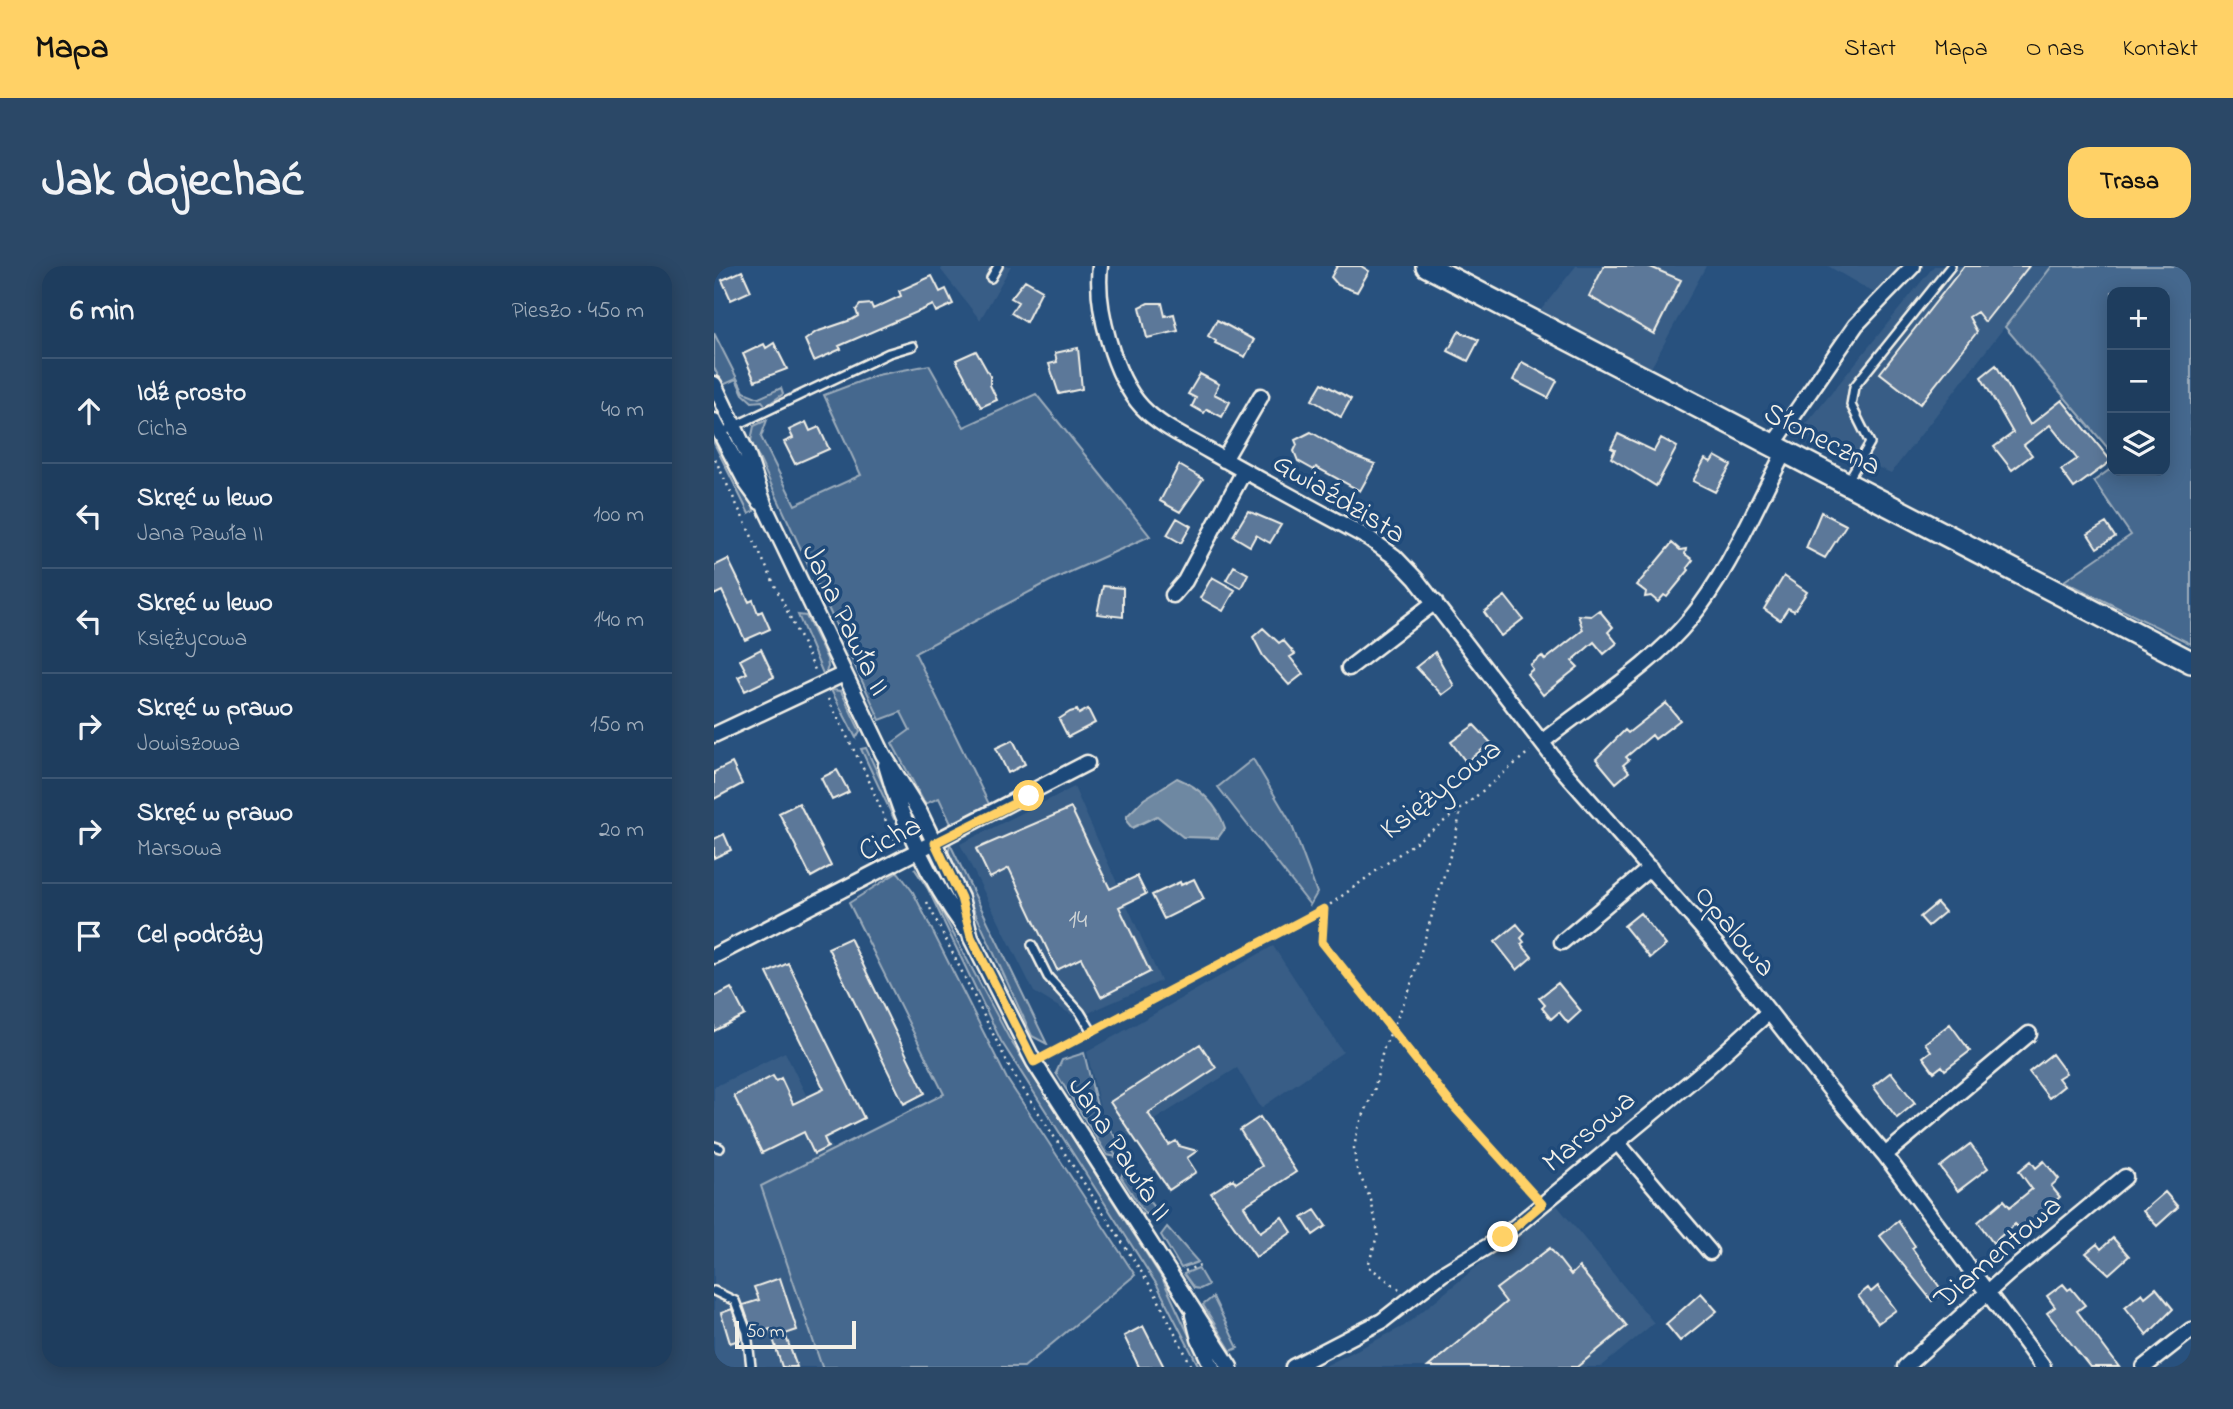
<!DOCTYPE html>
<html lang="pl">
<meta charset="utf-8">
<style>
body{margin:0;font-family:"Indie Flower",sans-serif;background:#2b4867;color:#f1f3f6}
.controls{position:absolute;right:21px;top:21px;display:grid;overflow:hidden;border-radius:14px;box-shadow:0 4px 18px #0003}
.controls button{width:63px;height:63px;display:grid;place-items:center;padding:0;border:0;border-bottom:2px solid #3c5673;background:#1e3d5e;color:#f1f3f6;font:35px sans-serif}
.scale{position:absolute;left:21px;bottom:18px;width:121px;box-sizing:border-box;padding-left:7px;border:4px solid #f4f1e8;border-top:0;font-size:19px;line-height:24px;white-space:nowrap;color:#f4f1e8;-webkit-text-stroke:5px #1f4a7a;paint-order:stroke}
.stop{position:absolute;width:21px;height:21px;margin:-16px;border:5px solid #ffd166;border-radius:50%;background:#fff}
.stop.end{background:#ffd166;border-color:#fff;box-shadow:0 2px 7px #0008}
.list{margin:0;padding:0;list-style:none}
h2{display:flex;justify-content:space-between;align-items:center;height:91px;margin:0;padding:0 28px;font-size:30px}
h2 small{font-size:23px;font-weight:400;color:#a1aebc}
.list li{display:grid;grid-template-columns:46px 1fr auto;gap:21px;align-items:center;box-sizing:border-box;height:105px;padding:0 28px;border-top:2px solid #3c5673}
.list b{display:block;font-size:26px;white-space:nowrap}
.list p{margin:0;font-size:23px;white-space:nowrap;color:#a1aebc}
.list em{font-size:23px;font-style:normal;color:#a1aebc}
.icon{flex:none;width:38px;height:38px;fill:none;stroke:currentColor;stroke-width:2;stroke-linecap:round;stroke-linejoin:round}
.map{position:relative;flex:none;width:1477px;height:1101px;overflow:hidden;border-radius:21px}
header{display:flex;align-items:center;gap:42px;box-sizing:border-box;height:98px;padding:0 35px;background:#ffd166;color:#111}
header strong{font-size:33px}
nav{display:flex;gap:38px;margin-inline-start:auto;font-size:24px}
.intro{display:flex;align-items:center;justify-content:space-between;box-sizing:border-box;height:168px;padding:0 42px}
h1{margin:0;font-size:49px}
.button{padding:18px 32px;border-radius:21px;background:#ffd166;color:#111;font-size:24px;font-weight:700}
main{display:flex;gap:42px;padding:0 42px}
aside{flex:1;background:#1e3d5e;border-radius:21px;box-shadow:0 4px 18px #0003}
.map>svg:first-child{display:block}
.built{fill:#375d86}
.green{fill:#45688e;stroke:#9cacbb;stroke-width:2}
.water{fill:#6e88a2;stroke:#a4b2be;stroke-width:2}
.building{fill:#5b7899;stroke:#f4f1e8;stroke-width:2}
.lines{fill:none;stroke-linecap:round;stroke-linejoin:round}
.lane-casing{stroke:#f4f1e8;stroke-width:12}
.street-casing{stroke:#f4f1e8;stroke-width:19}
.secondary-casing{stroke:#f4f1e8;stroke-width:26}
.path{stroke:#f4f1e8;stroke-width:2.5;stroke-dasharray:2 5;stroke-linecap:butt}
.lane{stroke:#1f4a7a;stroke-width:7}
.street{stroke:#1f4a7a;stroke-width:14}
.secondary{stroke:#1f4a7a;stroke-width:21}
.route{stroke:#ffd166;stroke-width:9}
.labels{text-anchor:middle;stroke-width:7;stroke-linejoin:round;paint-order:stroke}
.number-label{font-size:26px;fill:#ced3d4}
.street-label{font-size:30px;fill:#f4f1e8;stroke:#1f4a7a}
</style>
<header>
<strong>Mapa</strong>
<nav><a>Start</a><a>Mapa</a><a>O nas</a><a>Kontakt</a></nav>
</header>
<div class="intro"><h1>Jak dojechać</h1><a class="button">Trasa</a></div>
<main>
<aside>
<h2>6 min<small>Pieszo · 450 m</small></h2>
<ul class="list">
<li><svg class="icon" aria-label="ahead" viewBox="0 0 24 24"><path d="M12 20V5M6 11l6-6 6 6"/></svg><div><b>Idź prosto</b><p>Cicha</p></div><em>40 m</em></li>
<li><svg class="icon" aria-label="left" viewBox="0 0 24 24"><path d="M17 20v-9H6M10 6l-5 5 5 5"/></svg><div><b>Skręć w lewo</b><p>Jana Pawła II</p></div><em>100 m</em></li>
<li><svg class="icon" aria-label="left" viewBox="0 0 24 24"><path d="M17 20v-9H6M10 6l-5 5 5 5"/></svg><div><b>Skręć w lewo</b><p>Księżycowa</p></div><em>140 m</em></li>
<li><svg class="icon" aria-label="right" viewBox="0 0 24 24"><path d="M7 20v-9h11M14 6l5 5-5 5"/></svg><div><b>Skręć w prawo</b><p>Jowiszowa</p></div><em>150 m</em></li>
<li><svg class="icon" aria-label="right" viewBox="0 0 24 24"><path d="M7 20v-9h11M14 6l5 5-5 5"/></svg><div><b>Skręć w prawo</b><p>Marsowa</p></div><em>20 m</em></li>
<li><svg class="icon" aria-label="arrive" viewBox="0 0 24 24"><path d="M6 21V4h12l-3 4 3 4H6"/></svg><div><b>Cel podróży</b></div></li>
</ul>
</aside>
<div class="map">
<svg width="1477" height="1101" viewBox="0 0 1477 1101">
<rect width="100%" height="100%" fill="#28517e"/>
<filter id="ink" filterUnits="userSpaceOnUse"><feTurbulence type="fractalNoise" baseFrequency=".0143" numOctaves="2"/><feDisplacementMap in="SourceGraphic" scale="14" xChannelSelector="R" yChannelSelector="G"/><feConvolveMatrix kernelMatrix="1 2 1 2 8 2 1 2 1" color-interpolation-filters="sRGB"/></filter>
<g filter="url(#ink)">
<path class="built" d="M229,0H297L266,54L227,4Z
M862,0H992L937,102L826,45Z
M1114,0H1185L1162,28Z
M1220,0H1338L1177,207L1085,167Z
M360,521L447,715L363,752L320,726L246,578Z
M559,680L629,786L547,842L523,802L407,875L387,846L373,786Z
M71,786L119,884L48,921L108,1101H0V821Z
M841,937L940,1057L887,1101H609L690,1060Z"/>
<path class="green" d="M1338,0H1477V378L1350,315L1417,269L1380,215L1398,202V205H1451V26H1398V187L1291,61Z
M0,67L30,126L45,132L67,122L69,128L52,140L48,135L38,136L29,128L22,113L9,119L0,102Z
M215,99L250,161L322,128L436,270L336,315L201,387L276,540L239,562L225,532L211,538L178,477L196,464L187,446L166,454L37,175L40,160L53,154L47,171L81,239L147,209L110,129L163,109Z
M0,169L38,237L40,245L35,248L0,177Z
M84,349L92,350L113,393L114,401L110,410Z
M117,424L127,425L146,465L142,472Z
M152,482L184,551L180,553L147,483Z
M539,493L577,557L603,627L596,639L504,521Z
M236,578L333,778L318,770L234,588Z
M200,602L215,622L295,772L449,1014L489,1099L485,1101L443,1019L287,775L214,623Z
M184,606L199,626L293,813L421,1009L310,1101H108L47,920L230,828L135,637Z
M370,787L385,848L404,875L396,881L403,891L393,889L342,807L348,794Z
M411,903L444,947L431,948L407,911Z
M453,961L484,996L467,1002L447,969Z
M484,1002L494,1019L486,1023L480,1022L470,1008Z
M499,1031L524,1082L517,1085L489,1039Z"/>
<path class="water" d="M463,512C485,521 504,539 511,562L504,572L469,571L443,550L418,562L413,556V550L430,533Z"/>
<path class="building" d="M623,0H647L655,5L643,26L624,19L617,11Z
M890,0H934L967,14L940,68L875,30Z
M1250,0H1315L1271,56L1263,46L1255,51L1263,66L1206,138L1166,107Z
M28,5L37,25L17,34L8,14Z
M218,10L226,26L232,23L239,38L222,46L219,39L125,80L127,83L100,95L91,74L102,66L137,54L144,50L142,44L146,39L157,38L159,43L187,30L185,25Z
M311,14L328,24L312,56L297,47L304,36L297,32Z
M434,37H448L451,50L460,48L464,65L433,72L426,41Z
M503,54L540,74L531,91L501,77L502,75L494,70Z
M745,65L765,74L754,95L734,85Z
M60,77L73,103L41,115L29,88L50,78L52,82Z
M364,82L368,123L345,128L335,98L343,96L341,87Z
M262,85L276,110V119L283,134L267,141L242,94Z
M808,96L843,115L834,132L799,114Z
M1282,99L1316,159L1348,134L1397,195L1360,222L1347,204L1363,193L1336,159L1310,179L1318,189L1298,204L1280,181L1299,167L1267,111Z
M486,108L505,118L500,128L516,136L508,151L493,143L490,147L478,140L482,132L474,128Z
M608,117L637,133L627,151L598,134Z
M92,156L96,165L105,161L115,183L81,198L70,176L79,172L75,164Z
M597,166L635,188L661,198L646,225L602,201L600,204L584,195L580,185L583,179L581,174Z
M904,168L940,185L947,172L963,181L942,220L897,192L901,184L897,182Z
M1001,190L1017,199L1001,226L979,215L991,193L997,196Z
M465,199L489,213L466,246L446,235Z
M534,245L567,259L556,277L542,269L536,280L519,270Z
M1107,246L1132,259L1111,292L1092,282Z
M463,252L477,260L467,277L453,269Z
M1392,257L1401,271L1383,282L1374,268Z
M958,277L966,284L972,283L971,288L979,294L973,302L975,304L953,331L950,329L944,336L937,330L931,331L932,326L923,319Z
M14,293L35,336L39,334L44,347L48,345L56,363L31,374L8,325L0,329V300Z
M520,300L534,308L527,322L512,314Z
M1070,310L1093,326L1080,345L1074,342L1066,354L1050,343Z
M498,311L521,324L509,345L486,332Z
M389,320L409,322V351L383,348Z
M791,330L809,353L787,370L770,346Z
M885,344L899,361L894,366L903,377L890,388L880,376L858,395L864,401L829,429L813,408L819,403L816,399L828,390L831,394L869,364L864,349L877,350Z
M549,362L565,377L569,374L581,388L576,391L589,408L575,419L549,390L539,371Z
M47,383L60,411L31,425L24,411L33,407L26,394Z
M721,386L740,420L728,429L702,401Z
M952,437L966,454L941,473L938,469L912,491L915,494L909,499L915,506L902,517L882,493L911,464L914,467Z
M374,443L381,457L354,471L345,453L356,446L363,444L365,448Z
M760,459L777,477L752,496L737,476Z
M299,474L311,498L294,507L282,482Z
M18,497L28,518L0,533V506Z
M123,504L135,526L118,534L107,512Z
M85,537L117,600L97,611L65,547Z
M357,542L396,623L423,610L432,628L405,641L436,706L387,731L367,692L343,704L295,602L276,612L262,583Z
M10,568L17,584L0,592V573Z
M480,613L490,633L450,653L438,629L466,616L467,619Z
M1223,637L1231,646L1214,660L1206,651Z
M926,647L952,679L936,692L910,660Z
M803,658L811,668L807,672L810,676L807,678L818,691L803,704L781,676Z
M136,672L211,827L190,838L114,682Z
M74,697L150,852L110,872L114,881L100,888L90,866L48,887L20,830L59,810L62,815L67,812L79,838L110,823L53,707Z
M844,717L867,745L854,757L845,746L837,753L828,742L831,739L825,732Z
M17,722L31,749L0,765V731Z
M1236,758L1256,785L1231,804L1228,800L1220,806L1209,791L1217,785L1211,777Z
M486,778L502,802L434,847L455,879L462,875L465,880L483,885L473,892L482,906L455,924L396,836Z
M1338,788L1352,807L1344,812L1350,820L1335,832L1315,806Z
M1177,806L1201,837L1183,852L1159,820Z
M546,851L582,906L530,940L546,966L568,951L578,966L542,991L497,927L519,913L522,917L548,900L526,864Z
M1256,878L1274,902L1244,925L1226,901Z
M1317,895L1322,902L1330,895L1345,913L1337,920L1346,931L1307,965L1301,958L1279,977L1264,956L1290,934L1296,941L1318,923L1305,905Z
M1451,926L1464,941L1443,960L1429,945Z
M601,944L612,960L599,969L588,952Z
M1184,955L1201,980L1198,982L1229,1026L1218,1035L1166,970Z
M1399,972L1415,990L1395,1008L1372,987L1383,978L1387,983Z
M836,982L857,1009L865,1001L913,1060L863,1101H714L792,1036L782,1023Z
M66,1012L83,1064L71,1068L83,1101H68L56,1063L39,1069L29,1039L45,1034L40,1021Z
M1349,1018L1354,1024L1357,1022L1371,1039L1363,1045L1405,1101H1376L1333,1047L1341,1041L1333,1030Z
M1164,1020L1182,1044L1164,1057L1144,1030L1154,1022L1157,1026Z
M1442,1022L1459,1043L1433,1069L1411,1041L1428,1027L1431,1031Z
M987,1027L1003,1045L966,1075L952,1058Z
M18,1043L28,1073L16,1077L7,1047Z
M429,1060L450,1101H425L410,1070Z"/>
<g class="lines">
<defs>
<path id="lane" d="M277,12L284,0
M6,167L175,87L199,80
M1133,216L1156,177L1137,139L1140,121L1237,0
M318,679L334,711L366,746L377,764
M0,880L6,882
M0,1025L21,1035L33,1066L37,1101"/>
<path id="street" d="M386,0C381,41 400,111 428,141C446,160 473,172 495,185C548,215 602,244 656,273L681,291L702,313L848,503L1001,677L1117,825L1171,889L1329,1101
M0,118L33,187L51,241L169,488L206,547L247,632L257,672L320,796L516,1101
M0,155L33,218L46,236
M1059,179L1142,59L1199,0
M510,194L547,130
M459,329L471,315L530,205
M635,402L721,336
M0,469L130,408
M828,476C875,438 938,400 976,353C1015,306 1042,239 1071,185
M172,499C188,557 216,615 251,663
M848,676L936,602
M0,690L373,497
M902,875L996,986
M1171,889L1315,768
M479,1049L485,1073L498,1101
M579,1101L668,1055L728,1008L789,971L993,802L1055,746
M1191,1101L1295,1007L1411,911
M1430,1101L1477,1064"/>
<path id="secondary" d="M713,0L1477,396"/>
</defs>
<use href="#lane" class="lane-casing"/>
<use href="#street" class="street-casing"/>
<use href="#secondary" class="secondary-casing"/>
<path class="path" d="M1,193L102,406
M114,433L153,510L182,579
M213,636L297,804L441,1027L478,1101
M610,643L608,675L734,834L818,928
M387,759L610,643L747,543L816,485
M332,789L366,770
M471,1005L486,999
M685,1023L654,1000L664,967L657,934L642,901L640,882L644,862L660,825L669,784L695,725L741,573L747,543"/>
<use href="#lane" class="lane"/>
<use href="#street" class="street"/>
<use href="#secondary" class="secondary"/>
</g>
</g>
<g class="lines" filter="url(#ink)">
<path class="route" d="M315,530L221,577L247,632L257,671L320,796L610,643L608,676L734,834L828,938L789,971"/>
</g>
<g class="labels">
<g class="number-label">
<text x="364" y="661">14</text>
</g>
<g class="street-label">
<text transform="translate(1109 172) rotate(27)" y="10">Słoneczna</text>
<text transform="translate(626 231) rotate(31)" y="10">Gwiaździsta</text>
<text transform="translate(133 353) rotate(64)" y="10">Jana Pawła II</text>
<text transform="translate(726 522) rotate(-38)" y="10">Księżycowa</text>
<text transform="translate(175 571) rotate(-28)" y="10">Cicha</text>
<text transform="translate(1022 664) rotate(50)" y="10">Opalowa</text>
<text transform="translate(874 864) rotate(-40)" y="10">Marsowa</text>
<text transform="translate(407 882) rotate(57)" y="10">Jana Pawła II</text>
<text transform="translate(1283 985) rotate(-41)" y="10">Diamentowa</text>
</g>
</g>
</svg>
<div class="controls">
<button>+</button>
<button>−</button>
<button><svg class="icon" aria-label="layers" viewBox="0 0 24 24"><path d="M12 4l9 5-9 5-9-5zM3 14l9 5 9-5"/></svg></button>
</div>
<div class="scale">50 m</div>
<div class="stop" style="left:315px;top:530px"></div>
<div class="stop end" style="left:789px;top:971px"></div>
</div>
</main>
